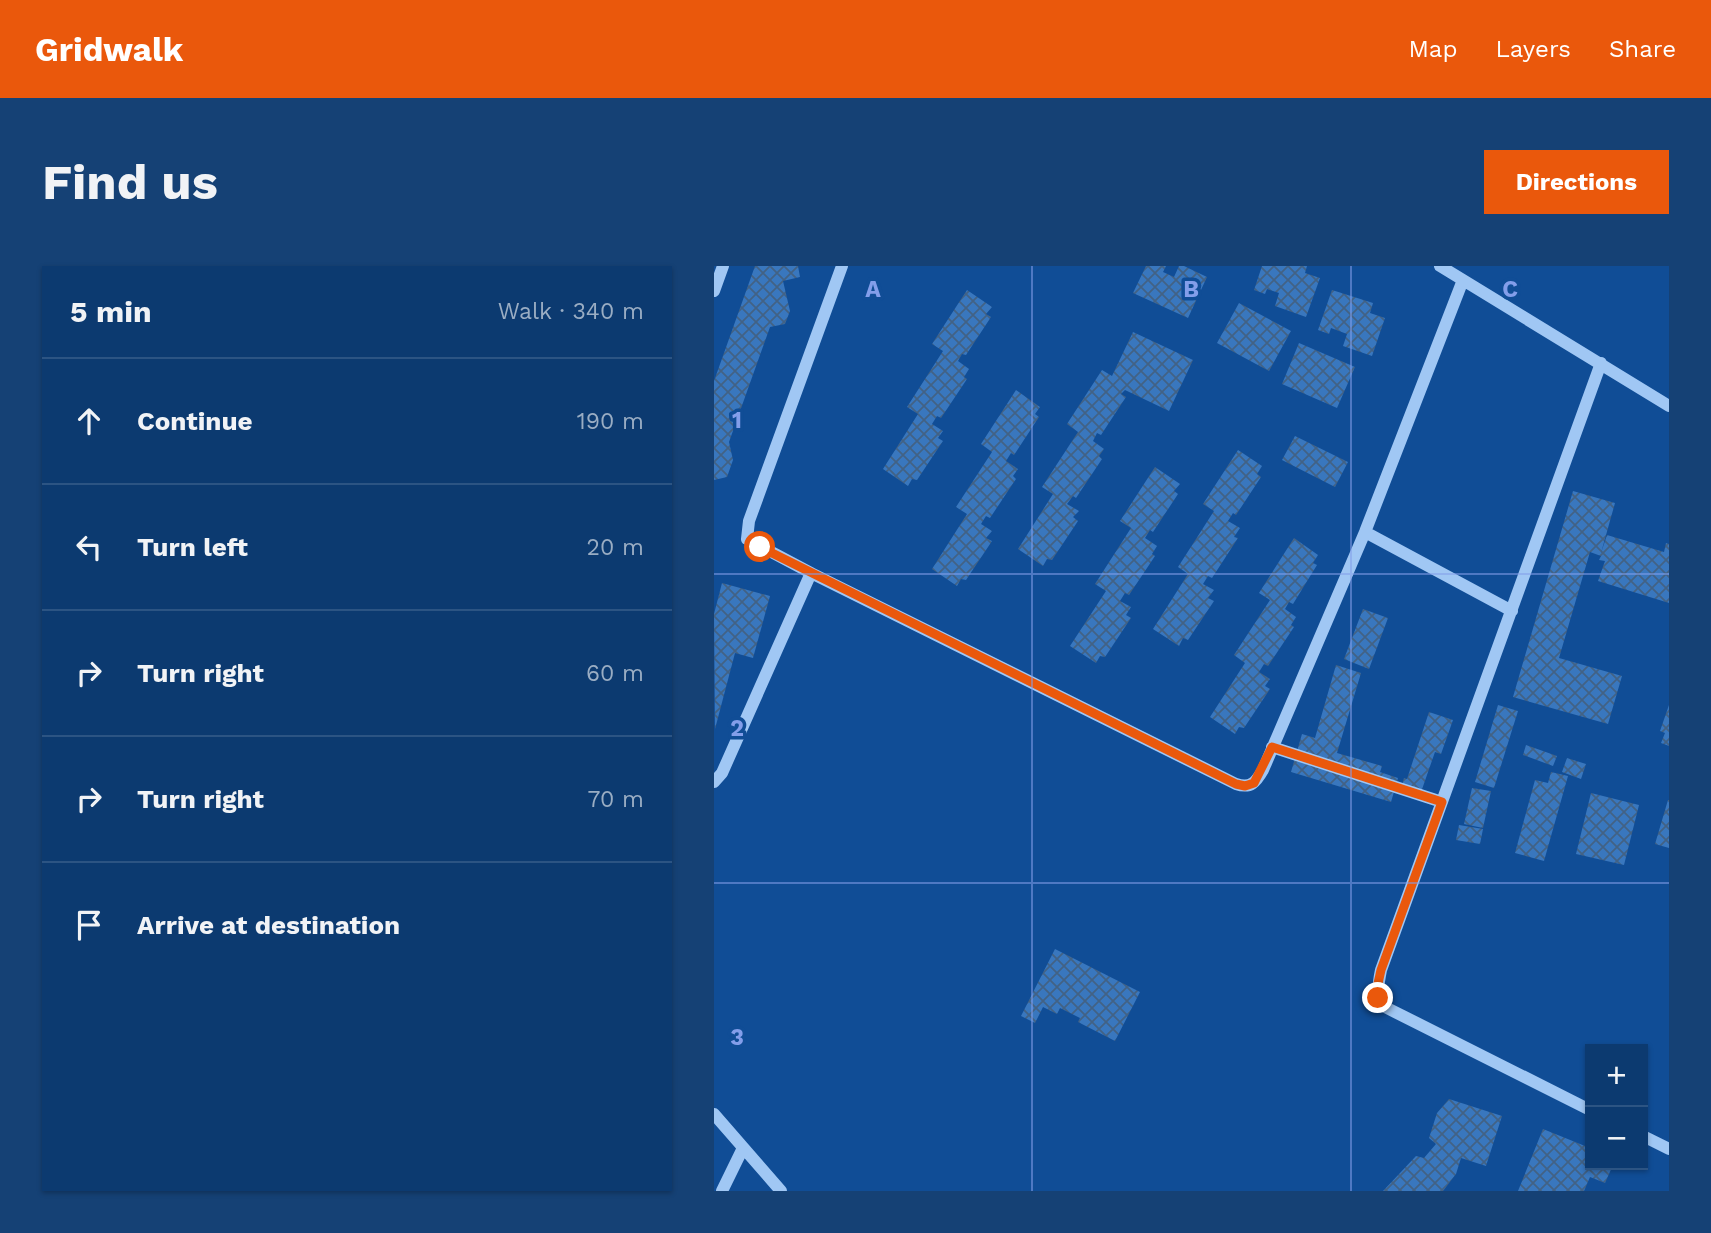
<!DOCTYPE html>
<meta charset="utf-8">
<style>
body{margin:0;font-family:"Work Sans",sans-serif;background:#154175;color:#f1f3f6}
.controls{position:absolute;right:21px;bottom:21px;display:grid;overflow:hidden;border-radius:0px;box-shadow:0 2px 5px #0004}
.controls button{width:63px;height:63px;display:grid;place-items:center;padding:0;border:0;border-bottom:2px solid #2c5483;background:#0c3a70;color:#f1f3f6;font:35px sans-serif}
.stop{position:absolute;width:21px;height:21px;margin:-16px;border:5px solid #ea580c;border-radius:50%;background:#fff}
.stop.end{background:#ea580c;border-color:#fff;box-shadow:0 2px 7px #0008}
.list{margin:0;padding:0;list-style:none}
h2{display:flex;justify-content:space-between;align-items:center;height:91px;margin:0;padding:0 28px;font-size:30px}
h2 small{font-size:23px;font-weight:400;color:#9aadc3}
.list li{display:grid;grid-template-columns:46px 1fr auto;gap:21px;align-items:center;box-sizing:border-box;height:126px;padding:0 28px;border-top:2px solid #2c5483}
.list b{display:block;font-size:26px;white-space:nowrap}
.list em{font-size:23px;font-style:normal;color:#9aadc3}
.icon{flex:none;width:38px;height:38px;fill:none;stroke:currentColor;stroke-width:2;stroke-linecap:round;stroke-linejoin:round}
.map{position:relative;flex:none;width:955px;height:925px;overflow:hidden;border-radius:0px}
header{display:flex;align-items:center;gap:42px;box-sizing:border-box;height:98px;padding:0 35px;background:#ea580c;color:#fff}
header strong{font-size:33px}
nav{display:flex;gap:38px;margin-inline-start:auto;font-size:24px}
.intro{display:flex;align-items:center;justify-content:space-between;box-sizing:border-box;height:168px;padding:0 42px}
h1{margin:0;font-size:49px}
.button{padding:18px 32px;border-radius:0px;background:#ea580c;color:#fff;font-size:24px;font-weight:700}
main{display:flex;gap:42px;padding:0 42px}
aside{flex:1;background:#0c3a70;border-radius:0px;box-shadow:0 2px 5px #0004}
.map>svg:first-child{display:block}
.building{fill:url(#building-cross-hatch)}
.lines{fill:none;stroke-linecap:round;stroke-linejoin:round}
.minor{stroke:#a0c7f4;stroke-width:12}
.route{stroke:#ea580c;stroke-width:9}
.grid{fill:none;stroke:#839eea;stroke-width:2;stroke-opacity:0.55}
.grid-label{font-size:23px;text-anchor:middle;font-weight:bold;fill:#839eea;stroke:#104d96;stroke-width:7;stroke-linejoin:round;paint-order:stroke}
</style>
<header>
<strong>Gridwalk</strong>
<nav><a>Map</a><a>Layers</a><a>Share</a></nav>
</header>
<div class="intro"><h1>Find us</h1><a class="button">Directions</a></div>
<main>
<aside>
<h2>5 min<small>Walk · 340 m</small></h2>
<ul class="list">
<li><svg class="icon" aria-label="ahead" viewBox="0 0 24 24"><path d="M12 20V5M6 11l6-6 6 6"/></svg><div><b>Continue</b></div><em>190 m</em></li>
<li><svg class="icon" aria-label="left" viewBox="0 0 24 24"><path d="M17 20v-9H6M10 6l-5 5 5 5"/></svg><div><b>Turn left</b></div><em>20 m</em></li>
<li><svg class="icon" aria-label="right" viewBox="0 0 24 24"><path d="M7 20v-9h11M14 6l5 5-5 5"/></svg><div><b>Turn right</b></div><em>60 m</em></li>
<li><svg class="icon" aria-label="right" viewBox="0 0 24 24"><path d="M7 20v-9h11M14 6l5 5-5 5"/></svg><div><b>Turn right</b></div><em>70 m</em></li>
<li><svg class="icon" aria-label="arrive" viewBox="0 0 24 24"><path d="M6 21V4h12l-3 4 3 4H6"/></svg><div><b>Arrive at destination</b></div></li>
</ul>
</aside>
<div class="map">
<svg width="955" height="925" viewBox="0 0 955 925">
<defs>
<pattern id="building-cross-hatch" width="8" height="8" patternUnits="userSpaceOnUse" patternTransform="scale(1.75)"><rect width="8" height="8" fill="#3977be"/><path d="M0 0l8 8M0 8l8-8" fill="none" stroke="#426285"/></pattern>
</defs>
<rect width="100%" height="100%" fill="#104d96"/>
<path class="building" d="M41,0H84L86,11L69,15L76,45L71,58L56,61L15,176L19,194L13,211L0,214V115Z
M432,0H452L449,6L460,11L465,0H470L493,11L474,52L419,27Z
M548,0H593L591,7L606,12L592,51L561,40L565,27L553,23L551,28L540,24Z
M253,24L278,41L272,48L277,51L252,89L248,88L244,95L255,103L250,111L253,113L227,152L223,150L218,158L229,165L224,172L229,175L203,214L198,213L194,220L169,203L204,148L193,141L229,85L218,78Z
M618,24L659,37L656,47L671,52L658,90L629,80L633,68L617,62L615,68L604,64Z
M525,37L577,65L555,105L503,77Z
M419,66L479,94L455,145L411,124L407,128L412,131L387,169L383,167L379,175L390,183L385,190L388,193L362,232L359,230L353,238L365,245L359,251L364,255L338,294L333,293L329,300L304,283L339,228L328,221L364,166L353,158L388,104L398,110Z
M585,77L641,101L623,142L568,118Z
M302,124L326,141L321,148L325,151L300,189L297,187L292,195L304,203L299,210L302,213L276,252L272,250L267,258L278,265L272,272L278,275L252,314L247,313L243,320L218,303L253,248L242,241L278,186L267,178Z
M581,170L634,196L621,221L568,194Z
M524,184L548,200L543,208L547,211L522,249L519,247L514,255L526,262L520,271L524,272L498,312L494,310L489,318L500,324L494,332L500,335L474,374L469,372L465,380L439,363L474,308L464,301L500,245L489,238Z
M441,201L466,218L460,225L464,228L439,266L436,264L431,272L443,280L438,288L441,290L415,329L411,327L406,335L417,341L412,349L417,352L391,391L386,390L382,397L356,380L392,325L381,318L417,262L406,255Z
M859,225L901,237L887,287L893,269L950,286L952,277L955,278V337L884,315L891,295L885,294L887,290L876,286L845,392L908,410L894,458L799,431Z
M580,272L604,289L599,297L603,299L579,338L575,336L571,343L582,351L577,359L580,361L554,400L550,398L545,406L556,413L551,420L556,423L530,462L525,461L521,468L496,451L531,397L520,389L556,334L545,327Z
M8,317L56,330L39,392L21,387L1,463L0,348Z
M649,343L674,352L655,403L630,393Z
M622,399L647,407L623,487L668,500L666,506L684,512L677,536L577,506L588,468L601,472Z
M784,439L804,445L780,522L761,516Z
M955,439V480L947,477L951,467L946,465Z
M715,446L739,454L727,488L721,486L705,532L686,526L690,512L693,513Z
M812,479L843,490L839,500L809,489Z
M853,492L872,498L867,513L848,506Z
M837,506L854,510L830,595L801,587L821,514L834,517Z
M758,522L777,525L769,562L750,558Z
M877,527L925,539L910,599L862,588Z
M954,534H955V582L941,578Z
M745,559L769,563L766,578L742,574Z
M341,683L426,726L401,775L364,756L366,752L346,742L343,748L329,741L321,757L307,750Z
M735,833L788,850L772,900L747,892L742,908L729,925H669L702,890L710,892L722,878L715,872L723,847Z
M829,863L876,882V899H899L891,917L876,911L870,925H804Z"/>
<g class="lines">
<path class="minor" d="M128,0L35,255L33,273L97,307L522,518C537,523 542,516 549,504L651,266L749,14
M726,0L955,140
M0,25L9,0
M651,266L798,345
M558,481L728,536
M0,516L8,507L97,307
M876,844L671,741C662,728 664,719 667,704L887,97
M0,848L67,925
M929,870L955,883
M8,925L29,882"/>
</g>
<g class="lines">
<path class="route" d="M46,281L522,518L531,520L540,517L558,481L728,536L667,704L663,722L664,732"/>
</g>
<path class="grid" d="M318,0V925M637,0V925M0,308H955M0,617H955"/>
<g class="grid-label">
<text x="159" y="31">A</text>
<text x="477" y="31">B</text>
<text x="796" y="31">C</text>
<text x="23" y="162">1</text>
<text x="23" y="470">2</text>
<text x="23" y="779">3</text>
</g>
</svg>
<div class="controls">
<button>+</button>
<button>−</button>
</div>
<div class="stop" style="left:46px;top:281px"></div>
<div class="stop end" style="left:664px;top:732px"></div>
</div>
</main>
